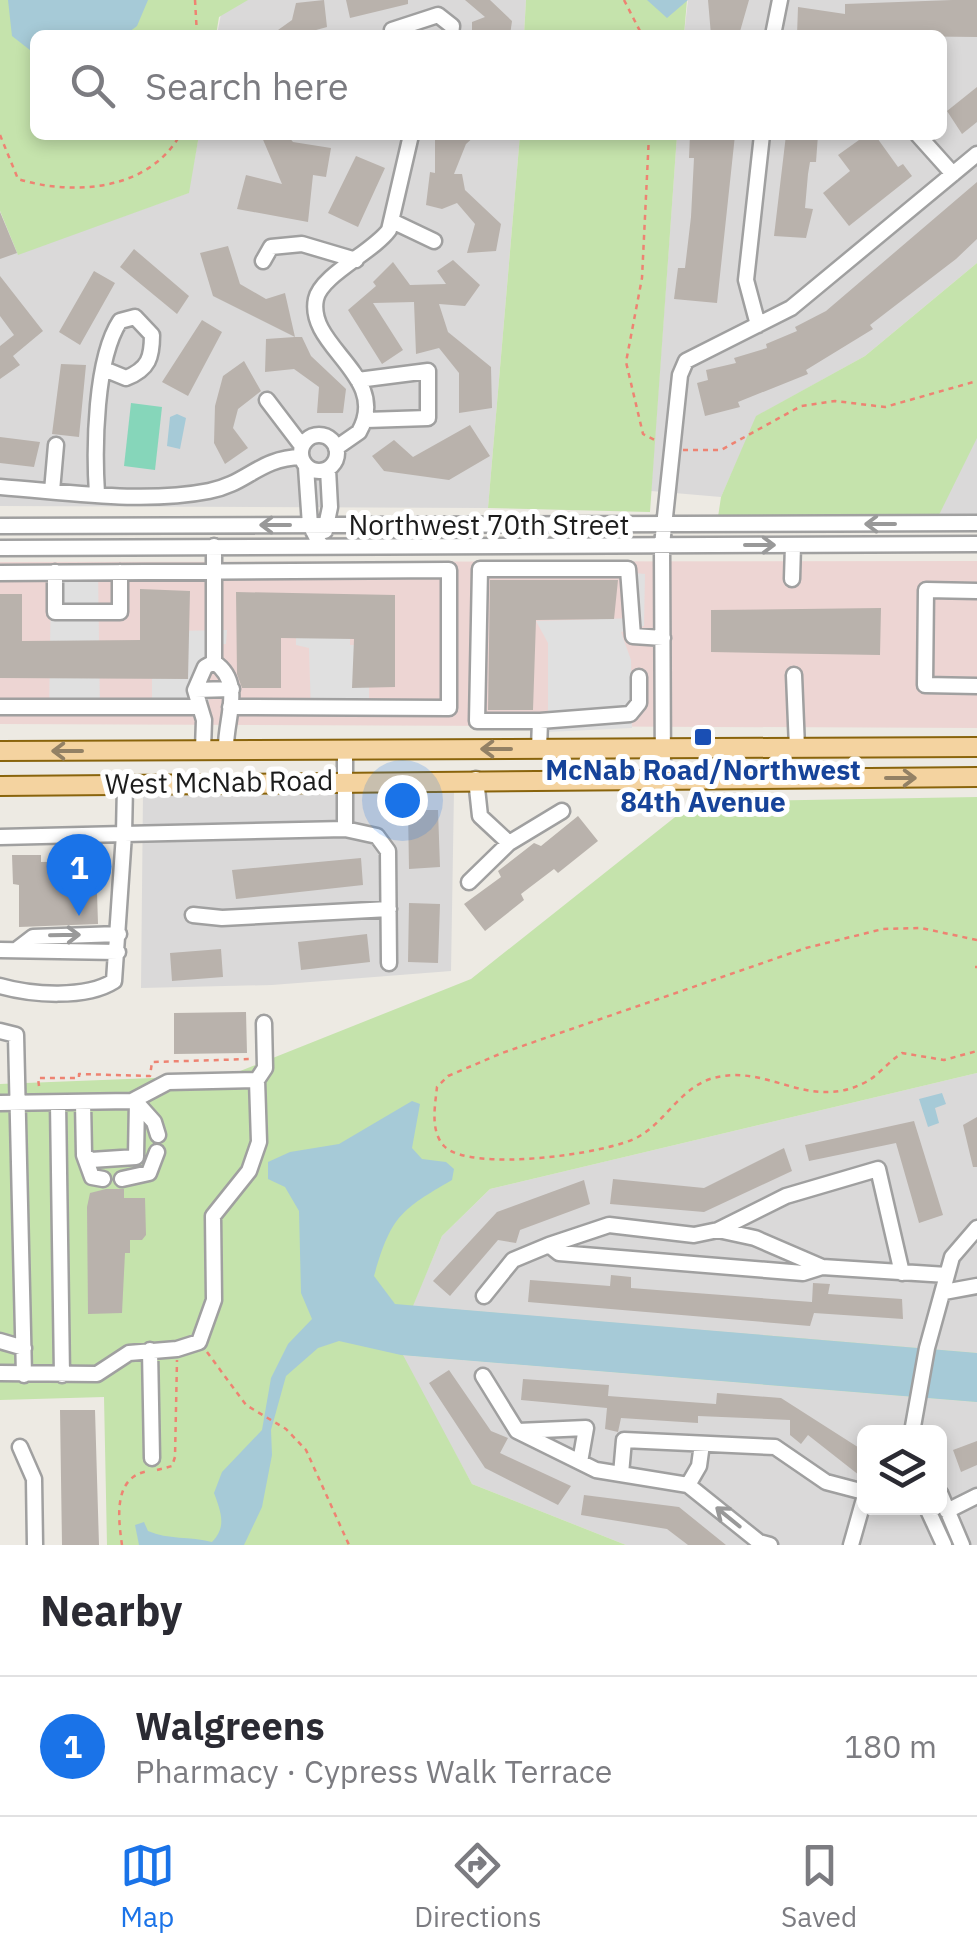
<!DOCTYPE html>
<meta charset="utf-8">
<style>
body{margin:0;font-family:"IBM Plex Sans",sans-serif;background:#f7f7f7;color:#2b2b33}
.controls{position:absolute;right:30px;bottom:30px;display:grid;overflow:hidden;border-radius:15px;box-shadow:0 5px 15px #0003}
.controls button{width:90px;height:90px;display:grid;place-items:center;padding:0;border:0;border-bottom:2px solid #e1e1e2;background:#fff;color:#2b2b33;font:50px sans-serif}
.you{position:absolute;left:402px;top:800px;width:35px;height:35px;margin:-25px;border:8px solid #fff;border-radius:50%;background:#1a73e8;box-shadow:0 0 0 15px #1a73e833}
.badge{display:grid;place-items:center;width:65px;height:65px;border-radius:50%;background:#1a73e8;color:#fff;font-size:32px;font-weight:700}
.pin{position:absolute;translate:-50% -82px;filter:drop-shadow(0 2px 5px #0008)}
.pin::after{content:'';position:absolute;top:52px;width:35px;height:30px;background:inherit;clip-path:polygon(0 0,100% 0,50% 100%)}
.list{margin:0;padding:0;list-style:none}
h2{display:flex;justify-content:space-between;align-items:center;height:130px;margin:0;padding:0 40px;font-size:42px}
h2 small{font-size:32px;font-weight:400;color:#7c7c81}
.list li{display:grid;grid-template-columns:65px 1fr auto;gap:30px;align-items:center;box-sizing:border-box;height:140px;padding:0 40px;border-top:2px solid #e1e1e2}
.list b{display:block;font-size:38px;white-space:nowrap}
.list p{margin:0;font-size:32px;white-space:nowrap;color:#7c7c81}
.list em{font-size:32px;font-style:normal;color:#7c7c81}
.icon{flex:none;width:55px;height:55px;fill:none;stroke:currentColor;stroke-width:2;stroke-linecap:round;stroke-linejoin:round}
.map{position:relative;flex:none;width:977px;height:1545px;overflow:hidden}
.search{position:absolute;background:#fff;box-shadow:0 5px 15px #0003;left:30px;right:30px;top:30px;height:110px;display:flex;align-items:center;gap:25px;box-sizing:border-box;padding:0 35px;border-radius:15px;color:#7c7c81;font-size:38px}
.sheet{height:270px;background:#fff}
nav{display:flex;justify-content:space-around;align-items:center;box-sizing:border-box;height:140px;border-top:2px solid #e1e1e2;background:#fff;font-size:28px;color:#7c7c81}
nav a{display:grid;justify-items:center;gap:5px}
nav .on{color:#1a73e8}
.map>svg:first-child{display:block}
.residential{fill:#dad9d9;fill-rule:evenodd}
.commercial{fill:#edd5d3}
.grass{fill:#c5e3ac}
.pitch{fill:#86d6ba}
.parking{fill:#e0e0e0}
.water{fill:#a6cad7}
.building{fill:#b9b2ac}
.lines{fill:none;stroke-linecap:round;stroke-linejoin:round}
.minor-casing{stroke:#a0a0a0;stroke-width:19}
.major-casing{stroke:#89640c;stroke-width:22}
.path{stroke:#ee8372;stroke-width:2.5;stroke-dasharray:5 5;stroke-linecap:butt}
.minor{stroke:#fff;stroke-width:14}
.major{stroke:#f4d3a0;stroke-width:18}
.oneway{stroke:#999}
.oneway2{stroke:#938165}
.transit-dot{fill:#1a4fb4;stroke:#fff;stroke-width:4}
.labels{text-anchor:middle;stroke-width:10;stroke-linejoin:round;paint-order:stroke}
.street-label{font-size:28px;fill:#1c1c1c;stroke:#fff}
.transit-label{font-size:28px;font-weight:bold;fill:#164399;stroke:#fff}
</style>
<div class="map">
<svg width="977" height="1545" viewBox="0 0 977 1545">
<rect width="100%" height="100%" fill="#edeae3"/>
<path class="residential" d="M247,0H526L524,35H217L221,14Z
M688,0H977V263L865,356L757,416L721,497L651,491L677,135H942V35H684Z
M199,135H520L488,508L0,506V212L18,254L188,193Z
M977,436V514L939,515L947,493Z
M454,790L451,971L272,985L141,988L143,793Z
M977,1073V1353L412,1307L442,1236L490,1189Z
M401,1355L977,1402V1545H626L472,1484ZM864,1432H940V1508H864Z"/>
<path class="commercial" d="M977,561V728L0,724V562Z"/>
<path class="grass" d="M0,0H248L219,17L216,35H35V135H199L189,193L18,255L0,211Z
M526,0H687L684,35H524Z
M520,135H677L650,512L488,508Z
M977,263V438L939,515L718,517L721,497L756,416L865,356Z
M977,797V1073L490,1189L442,1236L413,1306L977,1353V1402L403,1355L472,1484L626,1545H107L104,1397L0,1400V1084L230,1075L471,979L694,802Z"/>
<path class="pitch" d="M131,403L162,407L155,470L124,466Z"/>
<path class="parking" d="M98,567L100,715L49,716L51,582Z
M635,573L645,574L644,626L621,632L631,660L632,728L548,732V643L536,621L636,618Z
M227,630L226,644L208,645L209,713L152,712V643L174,631Z
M296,630H350V645H369V711L311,713L309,648L296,645Z"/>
<path class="water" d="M8,0H148L137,26L125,35H35V54L12,36Z
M647,0H688L667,18Z
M177,414L186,418L180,449L167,446L170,417Z
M942,1093L946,1104L935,1108L939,1123L928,1127L919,1099Z
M412,1101L420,1104L412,1148L422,1159L446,1162L454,1169L452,1180C400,1210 391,1217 374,1276L395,1304L977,1353V1402L401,1355L339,1341L318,1348L286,1376L271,1430L272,1455L262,1507L244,1545H139L135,1525L144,1522L148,1531C168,1540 190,1536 212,1542C227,1527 221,1512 214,1493L222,1472L262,1430L271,1378L288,1344L312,1319L301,1293L299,1211L285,1187L268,1179V1162L290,1152L339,1144Z"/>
<path class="building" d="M324,0L327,27L298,35H271L292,20L296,3Z
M346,0H408V4L350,18Z
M465,0H490L512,21L510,35H472V22L485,17Z
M708,0H749L739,35H711Z
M952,0H977V37L797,35L798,7L845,14V4Z
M977,87V122L962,134L947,111Z
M261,135H287L293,142L331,148L326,177L313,175L308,222L237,209L246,175L282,184Z
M476,135L466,144L454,174H462L465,190L501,224L496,251L467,253L475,224L457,203L442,209L426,205L430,172L435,173V136Z
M690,135H735L717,303L674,299L678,268H685L691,217L694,158H689Z
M786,135H818L816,162H810L808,174L805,208L813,209L806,238L774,236Z
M866,135H875L898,167L903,164L912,176L849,226L823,193L850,171L838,155Z
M356,156L385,168L358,227L328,213Z
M977,182V239L956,259L870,325L873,329L806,370L808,374L738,402L740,407L705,416L697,383L708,380L706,370L736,363L734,358L767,348L766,344L797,331L795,327L826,311Z
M0,212L17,253L0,259Z
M228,246L240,284L266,299L285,293L295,337H302L311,356L346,389L343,413H317L319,387L294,369L265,372L266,339L295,337L213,296L200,253Z
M134,249L189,296L177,314L120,267Z
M453,260L480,285L465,306L439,304L448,332L491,367L492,408L459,413V373L439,348L416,354L414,302L373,303L403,350L382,364L348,310L376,286L373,282L393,262L410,285L446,284L437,271Z
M94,271L115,283L80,345L59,332Z
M0,276L43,331L13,356L20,365L0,379V346L14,335L0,316Z
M202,320L222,332L188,396L162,382Z
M244,361L261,391L238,409L233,428L248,448L225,464L214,443L215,406L223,376Z
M61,364L86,365L79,437L52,434Z
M470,425L490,456L449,480L384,471L372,456L394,440L413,457Z
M0,437L40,442L34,467L0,463Z
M490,580H618L614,619L536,620L533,710H488Z
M140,589L190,591L188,679L0,678V594H22V641L140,640Z
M236,592L395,595V687L352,688L354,639L281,638V688H242L237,674Z
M881,608L880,655L711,652V610Z
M408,810H438L440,867L409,869Z
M578,816L598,841L558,873L554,869L521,894L524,900L485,931L464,904L501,877L498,871L534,843L541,846Z
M12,855H41V862L96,861L98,924L19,927V885L13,884Z
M361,858L363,885L236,899L232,870Z
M409,903L440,904L438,963L408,962Z
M367,934L370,962L301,970L298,942Z
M221,949L223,977L172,981L170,953Z
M246,1012L247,1053L174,1054V1013Z
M977,1117V1167H973L963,1125Z
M914,1121L943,1215L919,1223L896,1143L809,1161L805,1145Z
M784,1148L792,1171L704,1212L610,1204L613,1179L704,1188Z
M584,1180L590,1204L520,1230L516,1243L498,1240L450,1296L433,1281L497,1212Z
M106,1189H124V1198H145L146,1235L142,1240H130V1253H125L122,1313L88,1314L87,1207L90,1193Z
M611,1275L631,1277V1288L812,1302L813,1283L830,1284L828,1294L902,1299L903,1319L814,1313L810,1326L528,1302L530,1280L610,1286Z
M449,1370L491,1431L508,1438L500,1453L571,1486L558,1505L485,1468L429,1383Z
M523,1379L609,1385L608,1396L716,1404L717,1393L781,1398L864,1451V1479L808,1435L801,1444L790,1435V1420L698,1416V1423L621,1418L618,1432L605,1429L607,1408L521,1400Z
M60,1410H95L99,1545H62Z
M977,1441V1465L961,1472L953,1450Z
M584,1495L679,1507L726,1545H688L667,1529L581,1515Z"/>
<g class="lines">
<defs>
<path id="minor" d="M392,30L438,15L452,26L451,35
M773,35L780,0
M918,135L953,174
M392,221L434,241
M263,261L271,247L302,244L356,260
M758,325L746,280L762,135
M358,380L428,371V418L366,420
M267,400L302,446
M301 453a18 18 0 1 1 36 0a18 18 0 1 1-36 0Z
M336,448L359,432C391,376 306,347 316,299C321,275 373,252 389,230L411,135
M306,467L310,525L321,546
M0,487C68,492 142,504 209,491C247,484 259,458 301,457
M52,491L56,445
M97,494C94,448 95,359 120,321L135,317L152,335C152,357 149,369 126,378L104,369
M0,526L977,523
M325,531L330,507L328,469
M0,548L977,544
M55,572V612H120V572
M0,573L449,570V708L230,707
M792,579L793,545
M977,591L926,590L925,685L977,686
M214,662V546
M214,662C245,683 225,718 226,749
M794,675L797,748
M195,690L232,689
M0,707H197
M540,721H477L480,569H628L633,636L663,638
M203,749L204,720L195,690L205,667L214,662
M345,749V829
M539,749L540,721L630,714L639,703V677
M476,779L480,816L509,843L562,811
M663,779L662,545L680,375L686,361L791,308L977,154
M125,785L124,834L345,829L377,836L388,851L389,963
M0,837L124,834L114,981C86,999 31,995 0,986
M469,882L509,843
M193,915L222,918L389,909
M0,950L118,952
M16,950L33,937L119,934
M0,1031L16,1035L24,1375
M83,1102L84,1155L92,1177L103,1179
M0,1103L132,1101L168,1082L257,1080L265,1068L264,1023
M58,1103L62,1375
M137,1103L154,1122L158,1135
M84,1155L91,1160L136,1157L137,1100
M122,1179L149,1173L157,1152
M718,1230L755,1238L822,1267
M549,1245L609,1225L694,1235L718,1230L786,1196L878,1169L902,1273
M944,1292L977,1286
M484,1296L513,1260L549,1245L559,1253L803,1273L822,1267L947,1275
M0,1341L24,1348
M150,1350L152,1458
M0,1373L97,1374L129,1353L177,1349L199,1342L214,1300L213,1216L249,1171L259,1142L257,1080
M483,1376L517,1431L596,1470L688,1485L759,1542L770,1545
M518,1431L586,1428L580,1462
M912,1432L927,1348L952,1257L977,1228
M20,1447L34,1479L35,1545
M621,1474L624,1440L775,1447L826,1482L864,1492
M688,1485L699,1466L702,1444
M940,1493L962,1545
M927,1508L944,1545
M947,1511L977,1496
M851,1545L864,1499"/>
<path id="major" d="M0,751L977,747
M0,786L977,777"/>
</defs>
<use href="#minor" class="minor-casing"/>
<use href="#major" class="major-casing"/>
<path class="path" d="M195,0L197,35
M624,0L642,35
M0,135L18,179C73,196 148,191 180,135
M649,135L642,278L626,362L643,434L657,441
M683,450H721L801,406L835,401L885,407L977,381
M977,940L921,928L883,929L806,948L502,1053L448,1076L437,1087C435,1106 430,1131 444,1146C469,1173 608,1154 638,1137C665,1122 679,1090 710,1079C767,1061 807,1113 866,1082C879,1075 889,1061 902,1053L944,1060L977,1051
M975,967H977
M39,1086L38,1078H79V1074L150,1076L152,1062L251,1059
M207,1352L246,1405L286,1429L306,1450L349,1545
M157,1470L172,1466L175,1457L177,1360
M122,1545C118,1517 113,1476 149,1471"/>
<use href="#minor" class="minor"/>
<use href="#major" class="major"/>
</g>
<defs><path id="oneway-shaft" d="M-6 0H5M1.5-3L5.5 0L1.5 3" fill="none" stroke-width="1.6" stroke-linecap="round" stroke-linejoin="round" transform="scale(2.5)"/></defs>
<g class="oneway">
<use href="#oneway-shaft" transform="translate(880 524) rotate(180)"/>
<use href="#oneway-shaft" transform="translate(275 525) rotate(180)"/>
<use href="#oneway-shaft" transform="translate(760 545)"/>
<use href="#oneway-shaft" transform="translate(65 935) rotate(-1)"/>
<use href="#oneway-shaft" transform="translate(728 1517) rotate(-141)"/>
</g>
<g class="oneway2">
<use href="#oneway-shaft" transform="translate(496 749) rotate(180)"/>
<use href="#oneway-shaft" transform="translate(67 751) rotate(180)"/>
<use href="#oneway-shaft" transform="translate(901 778)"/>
</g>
<rect class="transit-dot" x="693" y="727" width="20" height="20" rx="5"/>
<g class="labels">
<g class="street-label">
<text x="489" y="535">Northwest 70th Street</text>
<text transform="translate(219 782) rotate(-1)" y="10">West McNab Road</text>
</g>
<g class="transit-label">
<text x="703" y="780">McNab Road/Northwest<tspan x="703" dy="32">84th Avenue</tspan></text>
</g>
</g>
</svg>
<div class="controls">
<button><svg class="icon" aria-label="layers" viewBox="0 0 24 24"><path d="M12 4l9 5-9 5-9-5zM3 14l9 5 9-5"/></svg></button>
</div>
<div class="you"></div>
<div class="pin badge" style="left:79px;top:916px">1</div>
<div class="search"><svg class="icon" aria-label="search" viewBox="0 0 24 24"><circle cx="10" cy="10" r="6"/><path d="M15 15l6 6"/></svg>Search here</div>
</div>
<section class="sheet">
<h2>Nearby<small></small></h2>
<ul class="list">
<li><span class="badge">1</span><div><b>Walgreens</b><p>Pharmacy · Cypress Walk Terrace</p></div><em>180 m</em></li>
</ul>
</section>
<nav>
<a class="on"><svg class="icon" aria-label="map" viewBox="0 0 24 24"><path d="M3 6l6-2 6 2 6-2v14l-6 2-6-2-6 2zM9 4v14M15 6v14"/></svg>Map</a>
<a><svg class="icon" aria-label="directions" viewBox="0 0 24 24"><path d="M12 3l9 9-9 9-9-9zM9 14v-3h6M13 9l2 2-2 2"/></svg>Directions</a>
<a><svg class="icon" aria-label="saved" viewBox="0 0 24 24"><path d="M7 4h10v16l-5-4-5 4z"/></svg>Saved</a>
</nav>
